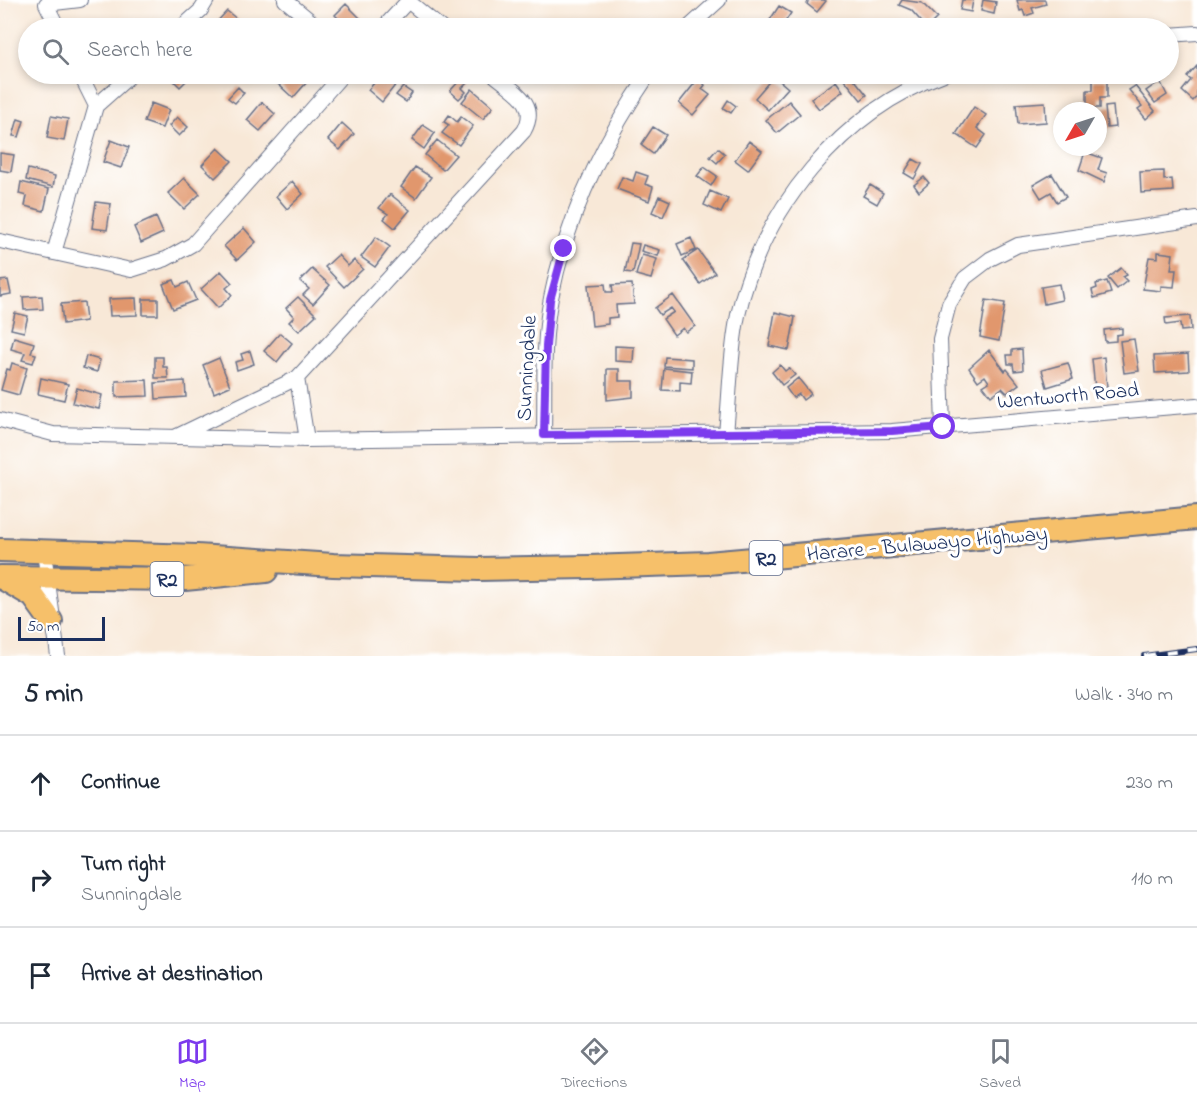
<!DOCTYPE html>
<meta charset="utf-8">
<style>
body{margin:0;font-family:"Indie Flower",sans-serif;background:#f6f6f7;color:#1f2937}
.compass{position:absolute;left:1053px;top:102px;width:54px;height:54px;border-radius:50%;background:#fff;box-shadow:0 3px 9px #0003;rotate:231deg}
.scale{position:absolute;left:18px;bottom:15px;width:87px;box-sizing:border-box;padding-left:6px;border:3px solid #1b2f5e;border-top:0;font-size:16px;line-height:21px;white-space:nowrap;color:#1b2f5e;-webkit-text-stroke:4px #fff;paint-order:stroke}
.stop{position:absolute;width:18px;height:18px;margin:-14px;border:4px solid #7c3aed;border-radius:50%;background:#fff}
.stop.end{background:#7c3aed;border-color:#fff;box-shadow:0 2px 6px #0008}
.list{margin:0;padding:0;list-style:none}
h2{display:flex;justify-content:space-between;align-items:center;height:78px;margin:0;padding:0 24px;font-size:26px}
h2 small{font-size:20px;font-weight:400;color:#747a83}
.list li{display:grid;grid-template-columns:39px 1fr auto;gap:18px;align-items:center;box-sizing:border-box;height:96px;padding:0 24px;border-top:2px solid #e0e1e3}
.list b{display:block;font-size:22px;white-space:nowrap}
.list p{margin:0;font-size:20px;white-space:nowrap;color:#747a83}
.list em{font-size:20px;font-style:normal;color:#747a83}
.icon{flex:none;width:33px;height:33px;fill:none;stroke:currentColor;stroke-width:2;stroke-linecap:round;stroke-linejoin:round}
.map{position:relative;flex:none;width:1197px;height:656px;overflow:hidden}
.search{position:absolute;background:#fff;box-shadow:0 3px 9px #0003;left:18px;right:18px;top:18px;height:66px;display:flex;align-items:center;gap:15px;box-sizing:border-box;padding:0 21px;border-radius:33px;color:#747a83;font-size:22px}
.sheet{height:366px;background:#fff}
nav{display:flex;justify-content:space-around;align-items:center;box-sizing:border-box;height:84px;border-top:2px solid #e0e1e3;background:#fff;font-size:16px;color:#747a83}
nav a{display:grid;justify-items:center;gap:3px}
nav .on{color:#7c3aed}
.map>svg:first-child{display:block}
.building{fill:#e1976d}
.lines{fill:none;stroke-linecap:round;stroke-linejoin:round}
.minor-casing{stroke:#687088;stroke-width:16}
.trunk-casing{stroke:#687088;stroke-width:26}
.minor{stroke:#fff;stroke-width:14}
.trunk{stroke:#f6c06b;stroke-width:22}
.rail-casing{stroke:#1b2f5e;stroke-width:6}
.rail{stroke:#fff;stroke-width:4;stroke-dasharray:11;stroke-linecap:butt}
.route{stroke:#7c3aed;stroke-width:8}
.labels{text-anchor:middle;stroke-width:6;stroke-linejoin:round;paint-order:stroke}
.shield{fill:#fff;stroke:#5f6d8e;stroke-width:1.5}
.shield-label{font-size:20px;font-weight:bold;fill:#1b2f5e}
.street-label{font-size:21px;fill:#1b2f5e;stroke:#fff}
</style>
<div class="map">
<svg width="1197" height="656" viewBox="0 0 1197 656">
<rect width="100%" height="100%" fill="#fff"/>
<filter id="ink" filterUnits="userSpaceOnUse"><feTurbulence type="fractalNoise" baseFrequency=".0167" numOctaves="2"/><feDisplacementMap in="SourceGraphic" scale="12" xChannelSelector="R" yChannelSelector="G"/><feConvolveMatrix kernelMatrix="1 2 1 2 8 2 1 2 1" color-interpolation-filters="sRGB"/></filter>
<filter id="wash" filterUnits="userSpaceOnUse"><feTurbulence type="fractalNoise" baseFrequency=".008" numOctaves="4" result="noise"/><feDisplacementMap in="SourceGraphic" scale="24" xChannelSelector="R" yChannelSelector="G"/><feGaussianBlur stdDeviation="1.35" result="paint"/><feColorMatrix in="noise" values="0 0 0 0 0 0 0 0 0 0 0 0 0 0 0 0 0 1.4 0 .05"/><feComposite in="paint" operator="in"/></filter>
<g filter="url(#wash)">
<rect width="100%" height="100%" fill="#f8e8d7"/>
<g id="blocks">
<path class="building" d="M809,0H824L826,1L817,12L807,4Z
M902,0L922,3L937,18L927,28L911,10L899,5Z
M962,0H973L971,12L960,10Z
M983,0L996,2L994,14L981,11Z
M1017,0H1045L1046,4L1032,8L1034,13L1025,16L1023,10L1020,11Z
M346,4L368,26L366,28H348L335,15Z
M779,6L791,13L781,28L768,23Z
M227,11L238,20L231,28H214L212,27Z
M1197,66V96L1193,101L1182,91L1191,80L1187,77Z
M167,74H193L180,87Z
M288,74H297L307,82L293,98L278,84Z
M382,74L397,83L382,102L368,90Z
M850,74L867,95L861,100L844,79Z
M774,76L788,88L768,110L755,98Z
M462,78L467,83L462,88L466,92L459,99L450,91Z
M698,79L705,85L702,89L710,95L693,115L679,103Z
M1093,80H1107V98H1100V108H1087V90H1093Z
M836,81L843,91L819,109L811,99Z
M1160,81L1167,95L1155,103L1146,91Z
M1135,86L1155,111L1146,119L1138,109L1142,106L1129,90Z
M238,87L244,93L235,103L228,98Z
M403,87L412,93L406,102L396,95Z
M472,89L493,107L483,119L462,102Z
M728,100L736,106L731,113L723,108Z
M789,101L800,114L777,133L766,120Z
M262,102L275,114L260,131L247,120Z
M1045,102L1046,122L1018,124L1016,104Z
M151,103L169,110L162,128L144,122Z
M1113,106L1115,127L1107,128L1105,107Z
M974,107L986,115L977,128L986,135L977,148L956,134Z
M449,115L457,122L461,117L473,126L459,145L442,133L449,125L444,122Z
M51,116L68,119L64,141L47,138Z
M177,117L188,127L179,136L169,126Z
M18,119L24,121L19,137L13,136Z
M342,123L354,134L340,150L328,140Z
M423,125L435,133L424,149L412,140Z
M653,127L666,135L653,154L641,145Z
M111,140L129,147L121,168L103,162Z
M437,140L456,155L443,170L425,155Z
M749,141L762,151L748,170L735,160Z
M218,148L232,161L215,178L202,165Z
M718,148L725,154L717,163L710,157Z
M1085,152L1102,158L1098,170L1107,173L1104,182L1079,170Z
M0,153L14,155L11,172L0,170Z
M913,159L922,164L914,179L904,173Z
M415,167L431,177L416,198L401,187Z
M704,167L717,176L711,186L697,176Z
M28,169L55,176L53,187L26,180Z
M1164,171V180L1172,179L1173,191L1141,193L1140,172Z
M636,172L648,176L645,184L653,187L649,201L617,189L622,177L633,181Z
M1052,174L1066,197L1057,202L1051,192L1041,198L1033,185Z
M924,177L929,183L919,192L914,185Z
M184,178L200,194L184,209L168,193Z
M292,181L303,194L287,209L276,196Z
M21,182L49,189L44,211L25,206L27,196L19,194Z
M870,185L883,193L877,204L863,196Z
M710,191L728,199L721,213L704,205Z
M390,194L410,210L395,228L384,219L388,214L379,208Z
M659,196L670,201L663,217L652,212Z
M96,202L111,204L107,230L92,228Z
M156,217L163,233L141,243L134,227Z
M244,228L256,242L237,260L224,246Z
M376,237L390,247L375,267L361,257Z
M691,238L696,250L682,256L677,244Z
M631,243L639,244L633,273L625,272Z
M643,245L660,250L658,256L641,251Z
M698,250L715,273L700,284L683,260Z
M1158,252L1173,254L1171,270H1176L1174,287L1161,286V291L1143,289L1149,257L1158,258Z
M338,255L348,266L354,260L363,269L344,287L325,267Z
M642,255L657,259L651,279L636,275Z
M1121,268L1127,275L1123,277L1127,281L1117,289L1108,278Z
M312,269L330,285L313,304L303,295L309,289L300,281Z
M221,271L232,283L226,288L232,295L218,308L201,289Z
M8,280L11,294L0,296V281Z
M174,280L177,287L188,282L196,300L173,309L163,284Z
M1107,281L1111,293L1094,298L1092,290L1097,288L1096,284Z
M605,284L606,292H613L612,285L632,284L634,304L616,305L617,317L608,318V324L592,326L588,285Z
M1059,284L1062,300L1044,304L1041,287Z
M673,295L695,326L686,332L683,328L674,335L663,319L674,312L671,308L660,315L655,308Z
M42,296L43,309L24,310L23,297Z
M298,297L316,315L299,331L289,322L294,317L286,308Z
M136,298L137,315L110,316L109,299Z
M143,299H158V315H143Z
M986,300L1005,303L999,341L980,337Z
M84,302L86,321L63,324L61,304Z
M775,312L795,317L789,350L769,346Z
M15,313L28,316L24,332L11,329Z
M1190,316L1191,330L1181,331L1180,323L1166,325L1165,318Z
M1122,328V334L1116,335V341L1105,342L1104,330Z
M280,333L292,343L277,362L264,351Z
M14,337L34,343L31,353L36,354L33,363L22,360L25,353L11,349Z
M1134,339L1139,371L1124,373L1120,341Z
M615,346L634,347L633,362L615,361Z
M1022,349L1023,370L1014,371L1013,364H1008L1007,355H1012V350Z
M989,350L1005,371L1007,369L1019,384L1007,393L1002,388L991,396L983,386L989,382L985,376L978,381L969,368Z
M250,351L254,364L237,370L235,362L243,360L241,354Z
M1188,354L1189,371L1155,373L1154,356Z
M86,356L100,360L97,372L83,368Z
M155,357H163V367H167L168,378H155Z
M665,357L692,359V368L664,366Z
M1104,357L1107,387L1095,389L1092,359Z
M219,358L230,386L214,393L203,365Z
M12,363L27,368L19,395L1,390L7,369L10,370Z
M1068,363L1073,379L1047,387L1042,370Z
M780,365L785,371L789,368L795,375L782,385L772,372Z
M664,368L692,371L691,383L680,382V391L662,390Z
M607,369H619V381H633V397L607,400Z
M41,378L68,384L64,400L38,394Z
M798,378L811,394L803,400L799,394L793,398L786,388Z
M147,380L148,396L116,397V381Z
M185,381L186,397L156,399L155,383Z
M77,388L102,395L99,409L73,403Z"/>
</g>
</g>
<g filter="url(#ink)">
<use href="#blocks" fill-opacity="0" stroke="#687088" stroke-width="1.5"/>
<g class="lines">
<defs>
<path id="minor" d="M285,0L319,28
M58,28L46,4L80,0
M181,28L201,10L207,0
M383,28L408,1L441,28
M688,28L719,0
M1168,35L1197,33
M80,74L96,106
M0,241L131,270L166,259L193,244L343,74
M54,253L96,106L132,74
M297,378L524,131C540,102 513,91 493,74
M0,420L53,434L307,440L892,431L1197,405
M943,427L940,339L949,304L965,278L990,259L1018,245L1197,219
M726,433C730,395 730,353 738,315C762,209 842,111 944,74
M544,435C545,390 542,342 551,298C567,217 603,141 649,74
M175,437L297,378L307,440
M44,552L58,656"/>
<path id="trunk" d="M0,550L197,556L333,565L479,569L589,567L708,563L1197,518
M0,577L185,579L266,571
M4,579L33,596L51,621"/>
</defs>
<use href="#minor" class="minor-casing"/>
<use href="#trunk" class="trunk-casing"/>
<use href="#minor" class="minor"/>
<use href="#trunk" class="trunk"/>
<defs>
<path id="rail" d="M1144,656L1197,649"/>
</defs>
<use href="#rail" class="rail-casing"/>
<use href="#rail" class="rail"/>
</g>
</g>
<g class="lines" filter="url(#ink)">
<path class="route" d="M564,249L550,300L546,346L544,435L892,431L943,427"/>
</g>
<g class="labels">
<g class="shield">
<rect x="749.5" y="541" width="33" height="34" rx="4.5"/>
<rect x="150.5" y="562" width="33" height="34" rx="4.5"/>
</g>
<g class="shield-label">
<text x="766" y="565">R2</text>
<text x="167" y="586">R2</text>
</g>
<g class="street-label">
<text transform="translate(526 368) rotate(-87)" y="7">Sunningdale</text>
<text transform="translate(1068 395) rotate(-5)" y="7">Wentworth Road</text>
<text transform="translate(927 543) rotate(-5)" y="7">Harare - Bulawayo Highway</text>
</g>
</g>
</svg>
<svg class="compass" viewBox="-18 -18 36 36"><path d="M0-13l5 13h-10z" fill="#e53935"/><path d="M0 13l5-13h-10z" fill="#747a83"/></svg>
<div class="scale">50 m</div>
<div class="stop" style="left:943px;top:427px"></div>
<div class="stop end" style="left:564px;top:249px"></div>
<div class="search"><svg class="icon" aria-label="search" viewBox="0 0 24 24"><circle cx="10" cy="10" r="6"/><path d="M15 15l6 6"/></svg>Search here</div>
</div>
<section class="sheet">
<h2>5 min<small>Walk · 340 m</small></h2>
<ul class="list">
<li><svg class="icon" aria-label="ahead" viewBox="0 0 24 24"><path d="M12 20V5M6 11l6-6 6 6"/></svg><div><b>Continue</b></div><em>230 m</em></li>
<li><svg class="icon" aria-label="right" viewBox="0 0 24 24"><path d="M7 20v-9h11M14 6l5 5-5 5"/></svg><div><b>Turn right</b><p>Sunningdale</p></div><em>110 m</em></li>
<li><svg class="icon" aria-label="arrive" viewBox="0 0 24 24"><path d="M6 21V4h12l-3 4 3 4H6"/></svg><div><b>Arrive at destination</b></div></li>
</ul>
</section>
<nav>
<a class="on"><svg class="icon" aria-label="map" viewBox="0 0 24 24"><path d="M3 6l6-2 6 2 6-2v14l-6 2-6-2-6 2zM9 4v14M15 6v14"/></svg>Map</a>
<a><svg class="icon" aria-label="directions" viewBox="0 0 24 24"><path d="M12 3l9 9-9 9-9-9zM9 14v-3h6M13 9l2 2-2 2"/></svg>Directions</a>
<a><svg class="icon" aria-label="saved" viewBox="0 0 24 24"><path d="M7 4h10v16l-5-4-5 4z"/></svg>Saved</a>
</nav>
